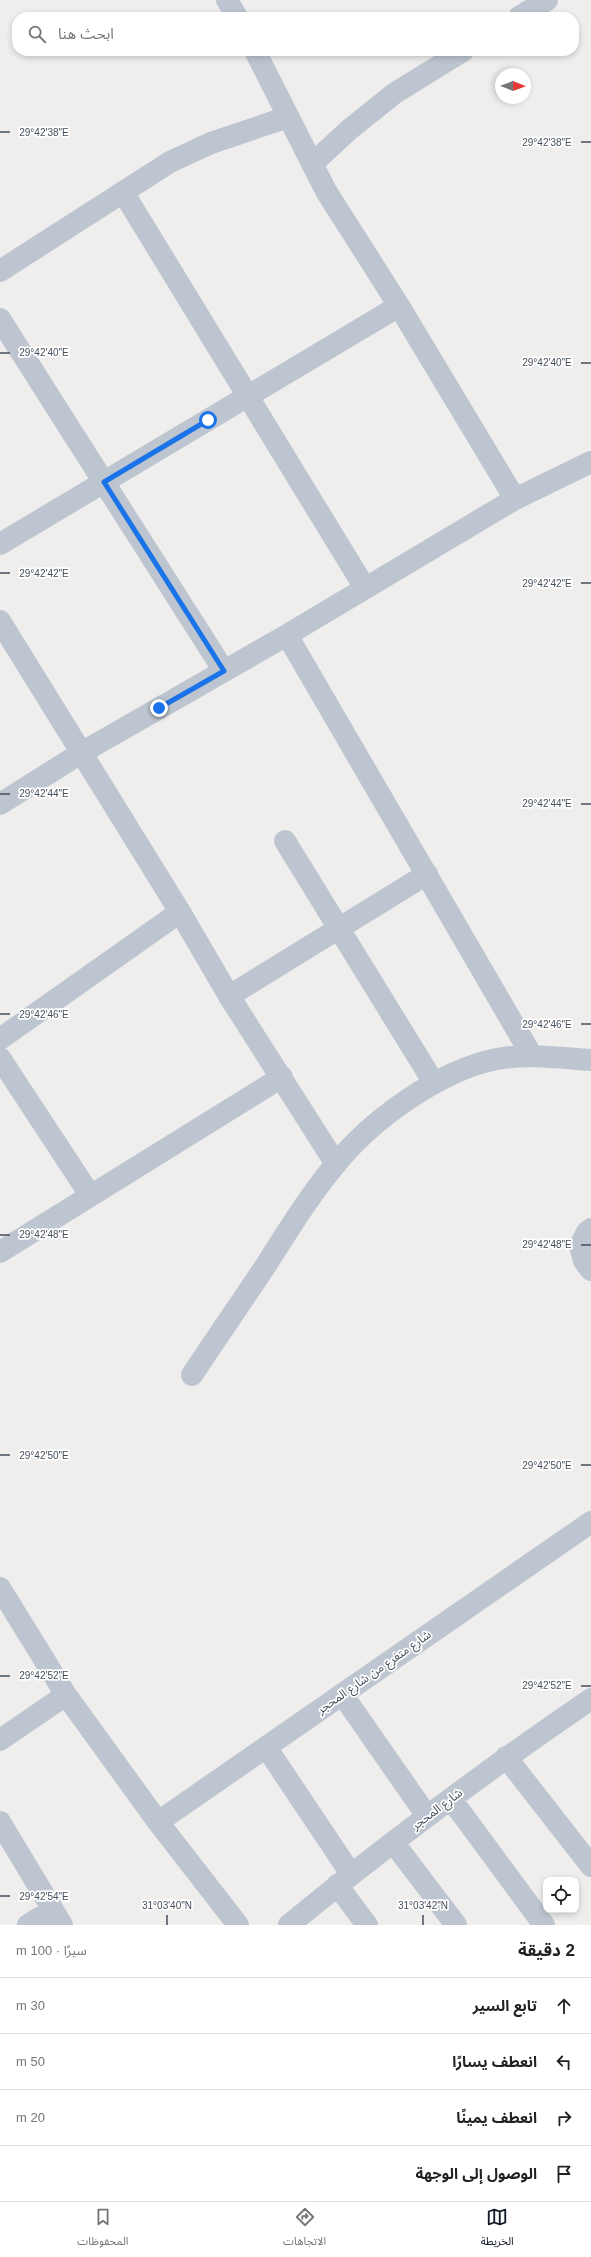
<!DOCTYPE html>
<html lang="ar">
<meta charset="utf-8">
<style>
body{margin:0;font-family:Helvetica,"Noto Sans Arabic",sans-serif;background:#f2f2f2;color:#222;direction:rtl}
.controls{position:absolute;right:12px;bottom:12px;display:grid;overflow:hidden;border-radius:8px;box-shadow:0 2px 6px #0003}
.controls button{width:36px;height:36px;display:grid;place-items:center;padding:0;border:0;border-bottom:1px solid #e0e0e0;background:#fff;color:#222;font:20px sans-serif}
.compass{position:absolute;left:495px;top:68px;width:36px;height:36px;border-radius:50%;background:#fff;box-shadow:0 2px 6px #0003;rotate:91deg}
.stop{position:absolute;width:12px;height:12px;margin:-9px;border:3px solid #1a73e8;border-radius:50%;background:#fff}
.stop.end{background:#1a73e8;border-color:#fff;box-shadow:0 1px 4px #0008}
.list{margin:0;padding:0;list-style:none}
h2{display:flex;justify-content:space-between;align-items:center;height:52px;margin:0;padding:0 16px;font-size:17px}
h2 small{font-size:13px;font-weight:400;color:#767676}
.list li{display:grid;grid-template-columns:26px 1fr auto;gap:12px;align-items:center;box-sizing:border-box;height:56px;padding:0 16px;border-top:1px solid #e0e0e0}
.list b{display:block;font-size:15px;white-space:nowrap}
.list em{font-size:13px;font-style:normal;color:#767676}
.icon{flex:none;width:22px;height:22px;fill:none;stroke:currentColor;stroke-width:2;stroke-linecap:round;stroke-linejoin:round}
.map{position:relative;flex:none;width:591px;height:1925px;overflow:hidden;direction:ltr}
.search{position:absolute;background:#fff;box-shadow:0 2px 6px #0003;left:12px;right:12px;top:12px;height:44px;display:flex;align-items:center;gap:10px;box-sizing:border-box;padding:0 14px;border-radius:16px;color:#767676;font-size:15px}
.sheet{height:276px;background:#fff}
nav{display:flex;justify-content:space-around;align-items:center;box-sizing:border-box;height:56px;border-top:1px solid #e0e0e0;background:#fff;font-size:11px;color:#767676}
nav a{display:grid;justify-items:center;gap:2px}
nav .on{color:#111827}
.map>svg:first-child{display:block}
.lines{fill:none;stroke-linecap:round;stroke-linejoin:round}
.minor{stroke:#bdc6d0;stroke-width:22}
.route{stroke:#1a73e8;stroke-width:5}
.ticks{fill:none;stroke:#454f5b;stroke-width:1.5}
.labels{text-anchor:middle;stroke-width:3.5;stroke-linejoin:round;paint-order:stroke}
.street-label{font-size:12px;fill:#454f5b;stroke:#fff}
.ticks-label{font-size:10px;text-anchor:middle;fill:#454f5b;stroke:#fff;stroke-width:3.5;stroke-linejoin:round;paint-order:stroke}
</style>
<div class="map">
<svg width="591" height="1925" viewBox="0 0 591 1925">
<rect width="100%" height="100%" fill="#f0eded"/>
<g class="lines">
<path class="minor" d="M227,0L237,17
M519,17L547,0
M255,51L326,191L399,306L515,499
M312,164L350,129L395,93L463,51
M123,192L365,588
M0,271L170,162L211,143L288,117
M0,319L224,671
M0,544L399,306
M0,621L180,912L229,996L336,1164
M287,635L532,1056
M0,804L81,753L287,635L515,499L591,462
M285,841L434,1083
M229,996L427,874
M0,1039L180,912
M0,1058L90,1195
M591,1229L587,1232L580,1246L584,1261L591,1270
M0,1252L282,1077
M192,1375C217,1337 243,1300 268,1262C289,1229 310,1195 335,1165C371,1120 440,1070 497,1059C528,1053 560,1058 591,1060
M0,1588L66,1695L158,1822L238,1925
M342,1694L427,1816
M0,1740L66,1695
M266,1747L351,1874
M506,1757L591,1866
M451,1799L544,1925
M0,1822L62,1925
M158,1822L591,1522
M393,1842L456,1925
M337,1885L367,1925
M28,1925L52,1910
M289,1925C386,1845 487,1770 591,1699"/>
</g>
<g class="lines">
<path class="route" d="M159,708L224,671L104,482L208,420"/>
</g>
<path class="ticks" d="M0,132H10M581,142H591M0,353H10M581,363H591M0,573H10M581,583H591M0,794H10M581,804H591M0,1014H10M581,1024H591M0,1235H10M581,1245H591M0,1455H10M581,1465H591M0,1676H10M581,1686H591M0,1896H10M167,1925V1915M423,1925V1915"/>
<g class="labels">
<g class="street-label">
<text transform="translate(374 1672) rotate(-35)" y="4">شارع متفرع من شارع المحجر</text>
<text transform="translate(437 1809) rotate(-37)" y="4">شارع المحجر</text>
</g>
</g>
<g class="ticks-label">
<text x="44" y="136">29°42'38"E</text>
<text x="547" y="146">29°42'38"E</text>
<text x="44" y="356">29°42'40"E</text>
<text x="547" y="366">29°42'40"E</text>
<text x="44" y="577">29°42'42"E</text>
<text x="547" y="587">29°42'42"E</text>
<text x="44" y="797">29°42'44"E</text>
<text x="547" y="807">29°42'44"E</text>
<text x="44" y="1018">29°42'46"E</text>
<text x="547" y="1028">29°42'46"E</text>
<text x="44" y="1238">29°42'48"E</text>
<text x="547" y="1248">29°42'48"E</text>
<text x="44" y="1459">29°42'50"E</text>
<text x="547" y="1469">29°42'50"E</text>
<text x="44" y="1679">29°42'52"E</text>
<text x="547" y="1689">29°42'52"E</text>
<text x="44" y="1900">29°42'54"E</text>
<text x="167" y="1909">31°03'40"N</text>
<text x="423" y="1909">31°03'42"N</text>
</g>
</svg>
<div class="controls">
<button><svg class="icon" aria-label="locate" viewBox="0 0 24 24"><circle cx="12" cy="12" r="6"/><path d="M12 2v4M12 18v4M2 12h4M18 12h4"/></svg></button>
</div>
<svg class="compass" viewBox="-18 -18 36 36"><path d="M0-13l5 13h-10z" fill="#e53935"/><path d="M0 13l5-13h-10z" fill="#767676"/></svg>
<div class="stop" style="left:208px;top:420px"></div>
<div class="stop end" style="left:159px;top:708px"></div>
<div class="search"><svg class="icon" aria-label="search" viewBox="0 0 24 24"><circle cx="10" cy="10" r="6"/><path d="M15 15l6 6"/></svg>ابحث هنا</div>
</div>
<section class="sheet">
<h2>2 دقيقة<small>سيرًا · 100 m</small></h2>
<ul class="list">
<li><svg class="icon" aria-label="ahead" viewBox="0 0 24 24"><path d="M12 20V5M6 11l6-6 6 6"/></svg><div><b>تابع السير</b></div><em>30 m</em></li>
<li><svg class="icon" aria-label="left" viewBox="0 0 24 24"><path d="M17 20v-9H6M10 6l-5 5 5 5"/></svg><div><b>انعطف يسارًا</b></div><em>50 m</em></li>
<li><svg class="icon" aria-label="right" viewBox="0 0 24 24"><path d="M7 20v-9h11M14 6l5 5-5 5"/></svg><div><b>انعطف يمينًا</b></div><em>20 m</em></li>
<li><svg class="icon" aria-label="arrive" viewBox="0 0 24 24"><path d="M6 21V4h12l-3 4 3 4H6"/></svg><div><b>الوصول إلى الوجهة</b></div></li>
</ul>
</section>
<nav>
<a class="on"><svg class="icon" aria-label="map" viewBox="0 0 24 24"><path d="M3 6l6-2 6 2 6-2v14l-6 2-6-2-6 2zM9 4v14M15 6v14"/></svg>الخريطة</a>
<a><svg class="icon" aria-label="directions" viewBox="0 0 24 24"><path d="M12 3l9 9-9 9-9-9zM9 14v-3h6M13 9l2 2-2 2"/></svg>الاتجاهات</a>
<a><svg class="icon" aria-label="saved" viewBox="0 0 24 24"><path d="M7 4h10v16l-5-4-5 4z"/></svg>المحفوظات</a>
</nav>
